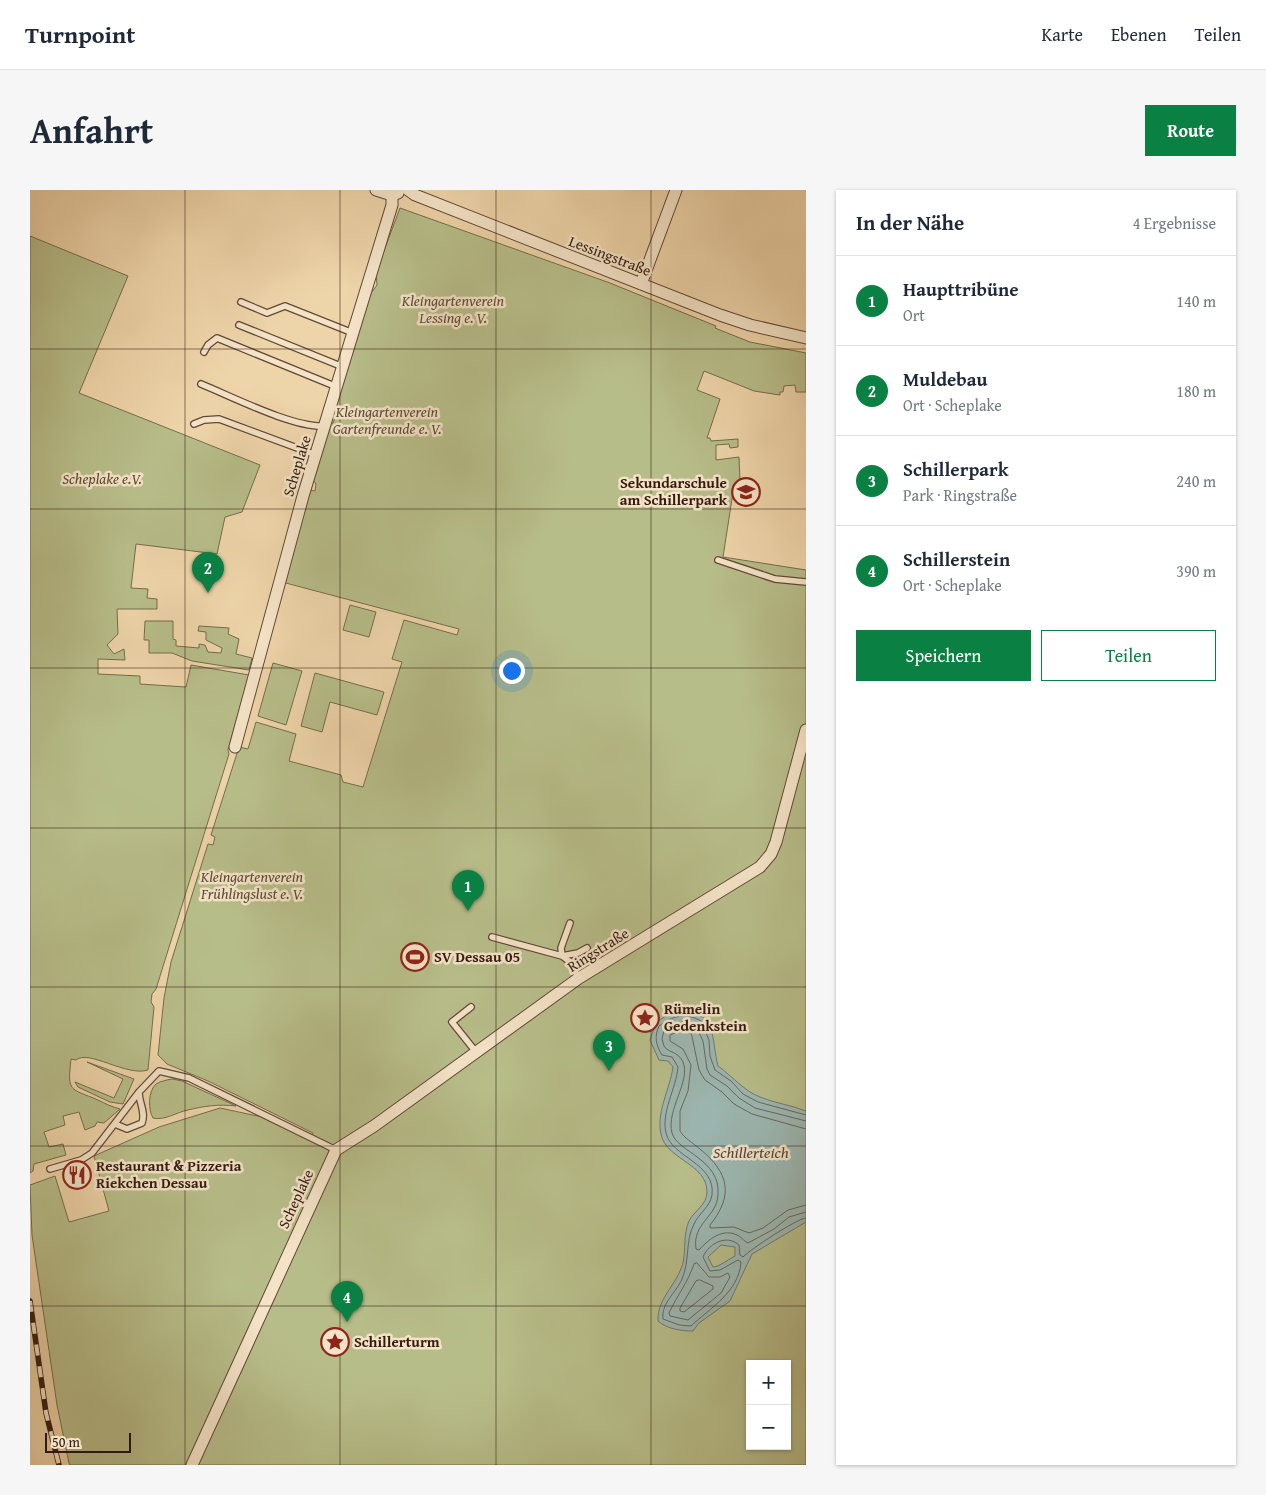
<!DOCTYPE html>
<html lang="de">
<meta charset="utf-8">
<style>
body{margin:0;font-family:"Gentium Book Plus",serif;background:#f6f6f7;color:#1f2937}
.controls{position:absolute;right:15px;bottom:15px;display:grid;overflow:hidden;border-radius:0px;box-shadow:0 1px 4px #0004}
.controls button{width:45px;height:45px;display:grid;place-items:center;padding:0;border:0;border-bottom:1px solid #e0e1e3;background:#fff;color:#1f2937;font:25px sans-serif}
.scale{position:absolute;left:15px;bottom:12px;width:86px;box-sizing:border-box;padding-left:5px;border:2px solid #331a10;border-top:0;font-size:14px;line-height:18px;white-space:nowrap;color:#331a10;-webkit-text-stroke:4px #f4e3c7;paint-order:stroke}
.you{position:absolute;left:481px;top:480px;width:18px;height:18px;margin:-12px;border:4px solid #fff;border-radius:50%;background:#1a73e8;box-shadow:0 0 0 8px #1a73e833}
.badge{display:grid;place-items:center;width:32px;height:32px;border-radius:50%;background:#0b8043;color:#fff;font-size:16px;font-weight:700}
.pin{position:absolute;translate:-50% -41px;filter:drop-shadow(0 1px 2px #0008)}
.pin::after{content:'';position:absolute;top:26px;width:18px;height:15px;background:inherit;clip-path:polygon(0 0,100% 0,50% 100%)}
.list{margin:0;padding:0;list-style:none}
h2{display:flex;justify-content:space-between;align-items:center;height:65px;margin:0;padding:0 20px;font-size:21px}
h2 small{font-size:16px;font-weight:400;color:#747a83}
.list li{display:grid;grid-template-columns:32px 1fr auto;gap:15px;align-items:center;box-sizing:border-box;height:90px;padding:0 20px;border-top:1px solid #e0e1e3}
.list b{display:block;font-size:19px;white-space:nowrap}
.list p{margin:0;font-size:16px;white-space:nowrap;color:#747a83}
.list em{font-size:16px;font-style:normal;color:#747a83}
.actions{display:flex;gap:10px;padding:15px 20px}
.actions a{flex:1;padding:11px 0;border:1px solid #0b8043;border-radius:0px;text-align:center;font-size:18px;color:#0b8043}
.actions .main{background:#0b8043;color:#fff}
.map{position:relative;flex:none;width:776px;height:1275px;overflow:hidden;border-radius:0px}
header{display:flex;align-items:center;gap:30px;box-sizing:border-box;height:70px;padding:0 25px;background:#fff;border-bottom:1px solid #e0e1e3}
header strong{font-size:24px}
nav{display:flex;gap:28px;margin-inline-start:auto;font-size:18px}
.intro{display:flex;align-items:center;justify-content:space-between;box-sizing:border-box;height:120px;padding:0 30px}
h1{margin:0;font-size:35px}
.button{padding:12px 22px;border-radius:0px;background:#0b8043;color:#fff;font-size:18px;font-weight:700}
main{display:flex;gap:30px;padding:0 30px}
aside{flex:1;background:#fff;border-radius:0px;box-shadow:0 1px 4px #0004}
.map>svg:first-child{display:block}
.green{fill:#b7bd89;stroke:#756c4c;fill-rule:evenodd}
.water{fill:#9cb7b1;stroke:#727871;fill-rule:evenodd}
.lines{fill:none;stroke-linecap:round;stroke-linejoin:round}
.shore{stroke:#686860;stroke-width:1}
.service-casing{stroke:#624836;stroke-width:8}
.minor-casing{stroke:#624836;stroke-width:13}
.service{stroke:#f4e3c7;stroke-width:5.5}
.minor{stroke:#f4e3c7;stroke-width:11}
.rail-casing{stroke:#331a10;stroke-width:5.5}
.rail{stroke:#f4e3c7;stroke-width:4;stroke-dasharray:11;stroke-linecap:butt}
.grid{fill:none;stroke:#331a10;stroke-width:1;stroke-opacity:0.55}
.labels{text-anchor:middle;stroke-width:5;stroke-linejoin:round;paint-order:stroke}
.street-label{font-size:15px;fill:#331a10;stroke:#f4e3c7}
.park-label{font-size:15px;font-style:italic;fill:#5b4b34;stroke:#f4e3c7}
.poi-label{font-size:15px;font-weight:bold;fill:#331a10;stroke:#f4e3c7;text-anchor:start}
.water-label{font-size:16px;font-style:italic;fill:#524940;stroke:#f4e3c7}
</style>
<header>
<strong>Turnpoint</strong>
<nav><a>Karte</a><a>Ebenen</a><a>Teilen</a></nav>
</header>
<div class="intro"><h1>Anfahrt</h1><a class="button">Route</a></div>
<main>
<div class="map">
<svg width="776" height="1275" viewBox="0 0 776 1275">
<rect width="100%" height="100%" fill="#eed4a9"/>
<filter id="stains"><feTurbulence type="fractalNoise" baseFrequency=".004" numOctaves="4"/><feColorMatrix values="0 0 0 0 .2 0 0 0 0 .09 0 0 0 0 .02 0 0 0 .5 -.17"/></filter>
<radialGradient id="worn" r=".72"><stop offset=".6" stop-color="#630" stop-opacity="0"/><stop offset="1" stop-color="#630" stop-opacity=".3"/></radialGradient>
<path class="green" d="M370,18L580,93L686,136L685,138L720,152L776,163V202H766L765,195L754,196L753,202H750V205L724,201L674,181L667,200L690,209L677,248H680L681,251L708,249V257L700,258L699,254L686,255V270L709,267L710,291L704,296L693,367L776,380V1275H40L39,1273L27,1215L2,1045L0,995L25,986L39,1032L79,1021L64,966L129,937L190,918L232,927L279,950L283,943L178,891L137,874L128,865L134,808L141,772L178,654L183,655L185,647L181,645L209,557L218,559L226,532L266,544L259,571L311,585L313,592L333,597L372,472L362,469L374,430L427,445L429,439L252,392L279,300L285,301L286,294L283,290L300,234L303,233L308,220L304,219L339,106L347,95L346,82ZM720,1174H757V1256H720Z
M0,46L98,86L49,203L230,275L212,322L195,327L187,364L106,354L101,398L118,399L117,408L127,409V419H87L88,444L77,455L84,464L94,459L95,470L68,469V484L110,486V494L156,497L161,475L219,485L198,560L199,564L126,799L122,804L121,812L124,817L118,880C97,887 58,859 46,870L41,869C37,903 40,898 68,910C76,914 82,917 90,919L74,933L67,932L65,936L55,940L49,922L33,926L35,935L14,942L19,957L33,954L36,965L4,974L3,981L0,983Z
M320,415L346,422L339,447L313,440Z
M115,431H143V449L146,450V456L169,458V454L175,455L178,462L191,463L192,458L176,450V442L168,441L169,436L199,438L198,444L209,449L206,464L222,468L219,480L162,471L142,463H119V450H114Z
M243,473L272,481L256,535L228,526Z
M285,483L354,502L347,525L300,512L292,542L271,536Z
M57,872L104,889L93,914L80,912L48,897L45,892L84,908L93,889Z
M142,889L152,891L206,916C189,914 174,916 158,920C147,922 134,931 123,928C118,920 118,901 126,894C131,891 136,890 142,889Z"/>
<path class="water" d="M653,820C688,824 681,850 688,876C702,886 714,901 730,907C744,913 761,915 776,921V1032L722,1064L700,1111L669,1133L663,1141C651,1141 637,1139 628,1131C627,1108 647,1095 653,1073C656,1059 653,1045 659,1031C664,1021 677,1015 677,1002C677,973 636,970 631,944C626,922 640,899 643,877L638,871L629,870L620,850L626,832L643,822ZM691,1055L705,1057V1066L688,1076L683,1077L678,1067Z"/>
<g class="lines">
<path class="shore" d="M776,925L728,912L713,904L701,891L685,880L680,866L679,850L671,831C655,822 643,826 629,836C624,847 626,855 632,865L642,867L648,877C646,899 631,922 636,943C641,967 686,973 682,1005C680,1017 669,1023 664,1034C655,1051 660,1071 652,1089C646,1103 631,1113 633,1129L649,1135L661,1136C680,1118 709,1102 711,1072L708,1070L690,1080L680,1081L673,1067C679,1053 697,1044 709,1055L710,1065L713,1067C721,1059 766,1029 776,1028
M776,931L725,918L709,908L697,896L680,885L677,879L673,851L666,836L654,831L634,840L632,849L634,856C638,863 648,861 653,872C661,891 636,920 642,943C647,962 691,969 688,1005C687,1027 662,1033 666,1059L669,1060C679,1049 693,1037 709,1046C712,1048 715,1052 718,1053L744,1039L759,1027L776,1022
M776,939L722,924L704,914L692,902L675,890L669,880L661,842L654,839L640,845V851L653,859L661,875L658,901L650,921V941C654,948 663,953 670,959C699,983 704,1005 680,1035V1038L704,1037L719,1043L733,1038L758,1020L776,1015
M667,1073L679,1087H690L698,1083L700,1087L691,1103L658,1130L640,1126L639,1123C647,1106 658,1092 664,1074Z
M670,1090L683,1096V1099L654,1122L650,1121V1118L666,1091Z"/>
<defs>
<path id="service" d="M211,112L237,123L255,116L323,143
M209,135L313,177
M174,162L178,155L187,148L307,197
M171,194C203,207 263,238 295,236
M164,234L174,230L189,229L286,265
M688,370L745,389L776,392
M540,733L531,758L532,766L548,763L557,758
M462,747L532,766L539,771L549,788
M441,817L422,832L446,862
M85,934L97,939L112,933C116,922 109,913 109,902
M20,979L51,970L62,963L109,902L129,881L159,888L306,960"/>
<path id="minor" d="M346,0L362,5L368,3
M378,0L385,5L690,125L720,135L776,148
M611,94L646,0
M205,557L273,306L362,15V5
M162,1275L306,960L344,936L549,788L730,677L741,664L746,652L776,540"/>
</defs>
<use href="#service" class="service-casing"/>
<use href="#minor" class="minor-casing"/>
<use href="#service" class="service"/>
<use href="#minor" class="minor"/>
<defs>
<path id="rail" d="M0,1111L16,1223L29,1275"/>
</defs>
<use href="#rail" class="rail-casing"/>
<use href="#rail" class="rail"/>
</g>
<path class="grid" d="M155,0V1275M310,0V1275M466,0V1275M621,0V1275M0,159H776M0,319H776M0,478H776M0,638H776M0,797H776M0,956H776M0,1116H776"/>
<defs>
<symbol id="school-ring" viewBox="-11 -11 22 22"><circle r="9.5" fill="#f4e3c7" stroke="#8f2418" stroke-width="1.5"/><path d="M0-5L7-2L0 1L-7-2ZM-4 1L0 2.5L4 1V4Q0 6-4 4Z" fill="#8f2418"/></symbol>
<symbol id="stadium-ring" viewBox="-11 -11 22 22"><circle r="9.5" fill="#f4e3c7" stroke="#8f2418" stroke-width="1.5"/><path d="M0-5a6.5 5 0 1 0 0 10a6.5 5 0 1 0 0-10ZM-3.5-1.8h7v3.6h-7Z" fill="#8f2418"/></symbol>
<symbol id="sight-ring" viewBox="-11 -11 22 22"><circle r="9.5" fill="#f4e3c7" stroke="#8f2418" stroke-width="1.5"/><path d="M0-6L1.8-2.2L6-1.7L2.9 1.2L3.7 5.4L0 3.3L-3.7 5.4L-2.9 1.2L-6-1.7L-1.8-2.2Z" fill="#8f2418"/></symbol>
<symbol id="restaurant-ring" viewBox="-11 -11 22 22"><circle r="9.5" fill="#f4e3c7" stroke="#8f2418" stroke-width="1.5"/><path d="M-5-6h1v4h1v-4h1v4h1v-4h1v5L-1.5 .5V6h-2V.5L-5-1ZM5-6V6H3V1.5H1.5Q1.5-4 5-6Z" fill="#8f2418"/></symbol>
</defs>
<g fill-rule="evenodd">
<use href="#school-ring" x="700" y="286" width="32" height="32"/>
<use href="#stadium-ring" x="369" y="751" width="32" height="32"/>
<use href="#sight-ring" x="599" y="812" width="32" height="32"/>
<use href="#restaurant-ring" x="31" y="969" width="32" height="32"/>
<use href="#sight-ring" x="289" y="1136" width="32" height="32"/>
</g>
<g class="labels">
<g class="street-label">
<text transform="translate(580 66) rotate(21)" y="5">Lessingstraße</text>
<text transform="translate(267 276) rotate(-73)" y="5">Scheplake</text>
<text transform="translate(568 760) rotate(-32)" y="5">Ringstraße</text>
<text transform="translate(266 1009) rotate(-65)" y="5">Scheplake</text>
</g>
<g class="park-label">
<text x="423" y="116">Kleingartenverein<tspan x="423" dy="17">Lessing e. V.</tspan></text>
<text x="357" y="227">Kleingartenverein<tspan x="357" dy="17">Gartenfreunde e. V.</tspan></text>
<text x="72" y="294">Scheplake e.V.</text>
<text x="222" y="692">Kleingartenverein<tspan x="222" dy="17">Frühlingslust e. V.</tspan></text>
</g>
<g class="poi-label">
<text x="697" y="298" text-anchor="end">Sekundarschule<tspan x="697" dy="17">am Schillerpark</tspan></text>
<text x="404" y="772">SV Dessau 05</text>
<text x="634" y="824">Rümelin<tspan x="634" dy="17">Gedenkstein</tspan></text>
<text x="66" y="981">Restaurant &amp; Pizzeria<tspan x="66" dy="17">Riekchen Dessau</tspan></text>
<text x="324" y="1157">Schillerturm</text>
</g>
<g class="water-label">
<text x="721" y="968">Schillerteich</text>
</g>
</g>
<rect width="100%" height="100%" filter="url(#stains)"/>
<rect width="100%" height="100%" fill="url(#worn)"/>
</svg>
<div class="controls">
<button>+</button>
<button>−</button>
</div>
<div class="scale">50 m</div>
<div class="you"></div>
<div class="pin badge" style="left:438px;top:721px">1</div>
<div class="pin badge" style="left:178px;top:403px">2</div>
<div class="pin badge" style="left:579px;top:881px">3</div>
<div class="pin badge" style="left:317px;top:1132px">4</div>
</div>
<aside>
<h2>In der Nähe<small>4 Ergebnisse</small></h2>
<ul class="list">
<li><span class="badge">1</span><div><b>Haupttribüne</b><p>Ort</p></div><em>140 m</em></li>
<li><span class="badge">2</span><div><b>Muldebau</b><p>Ort · Scheplake</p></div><em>180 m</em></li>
<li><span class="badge">3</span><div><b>Schillerpark</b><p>Park · Ringstraße</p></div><em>240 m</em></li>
<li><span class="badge">4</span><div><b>Schillerstein</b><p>Ort · Scheplake</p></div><em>390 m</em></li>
</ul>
<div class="actions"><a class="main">Speichern</a><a>Teilen</a></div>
</aside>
</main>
